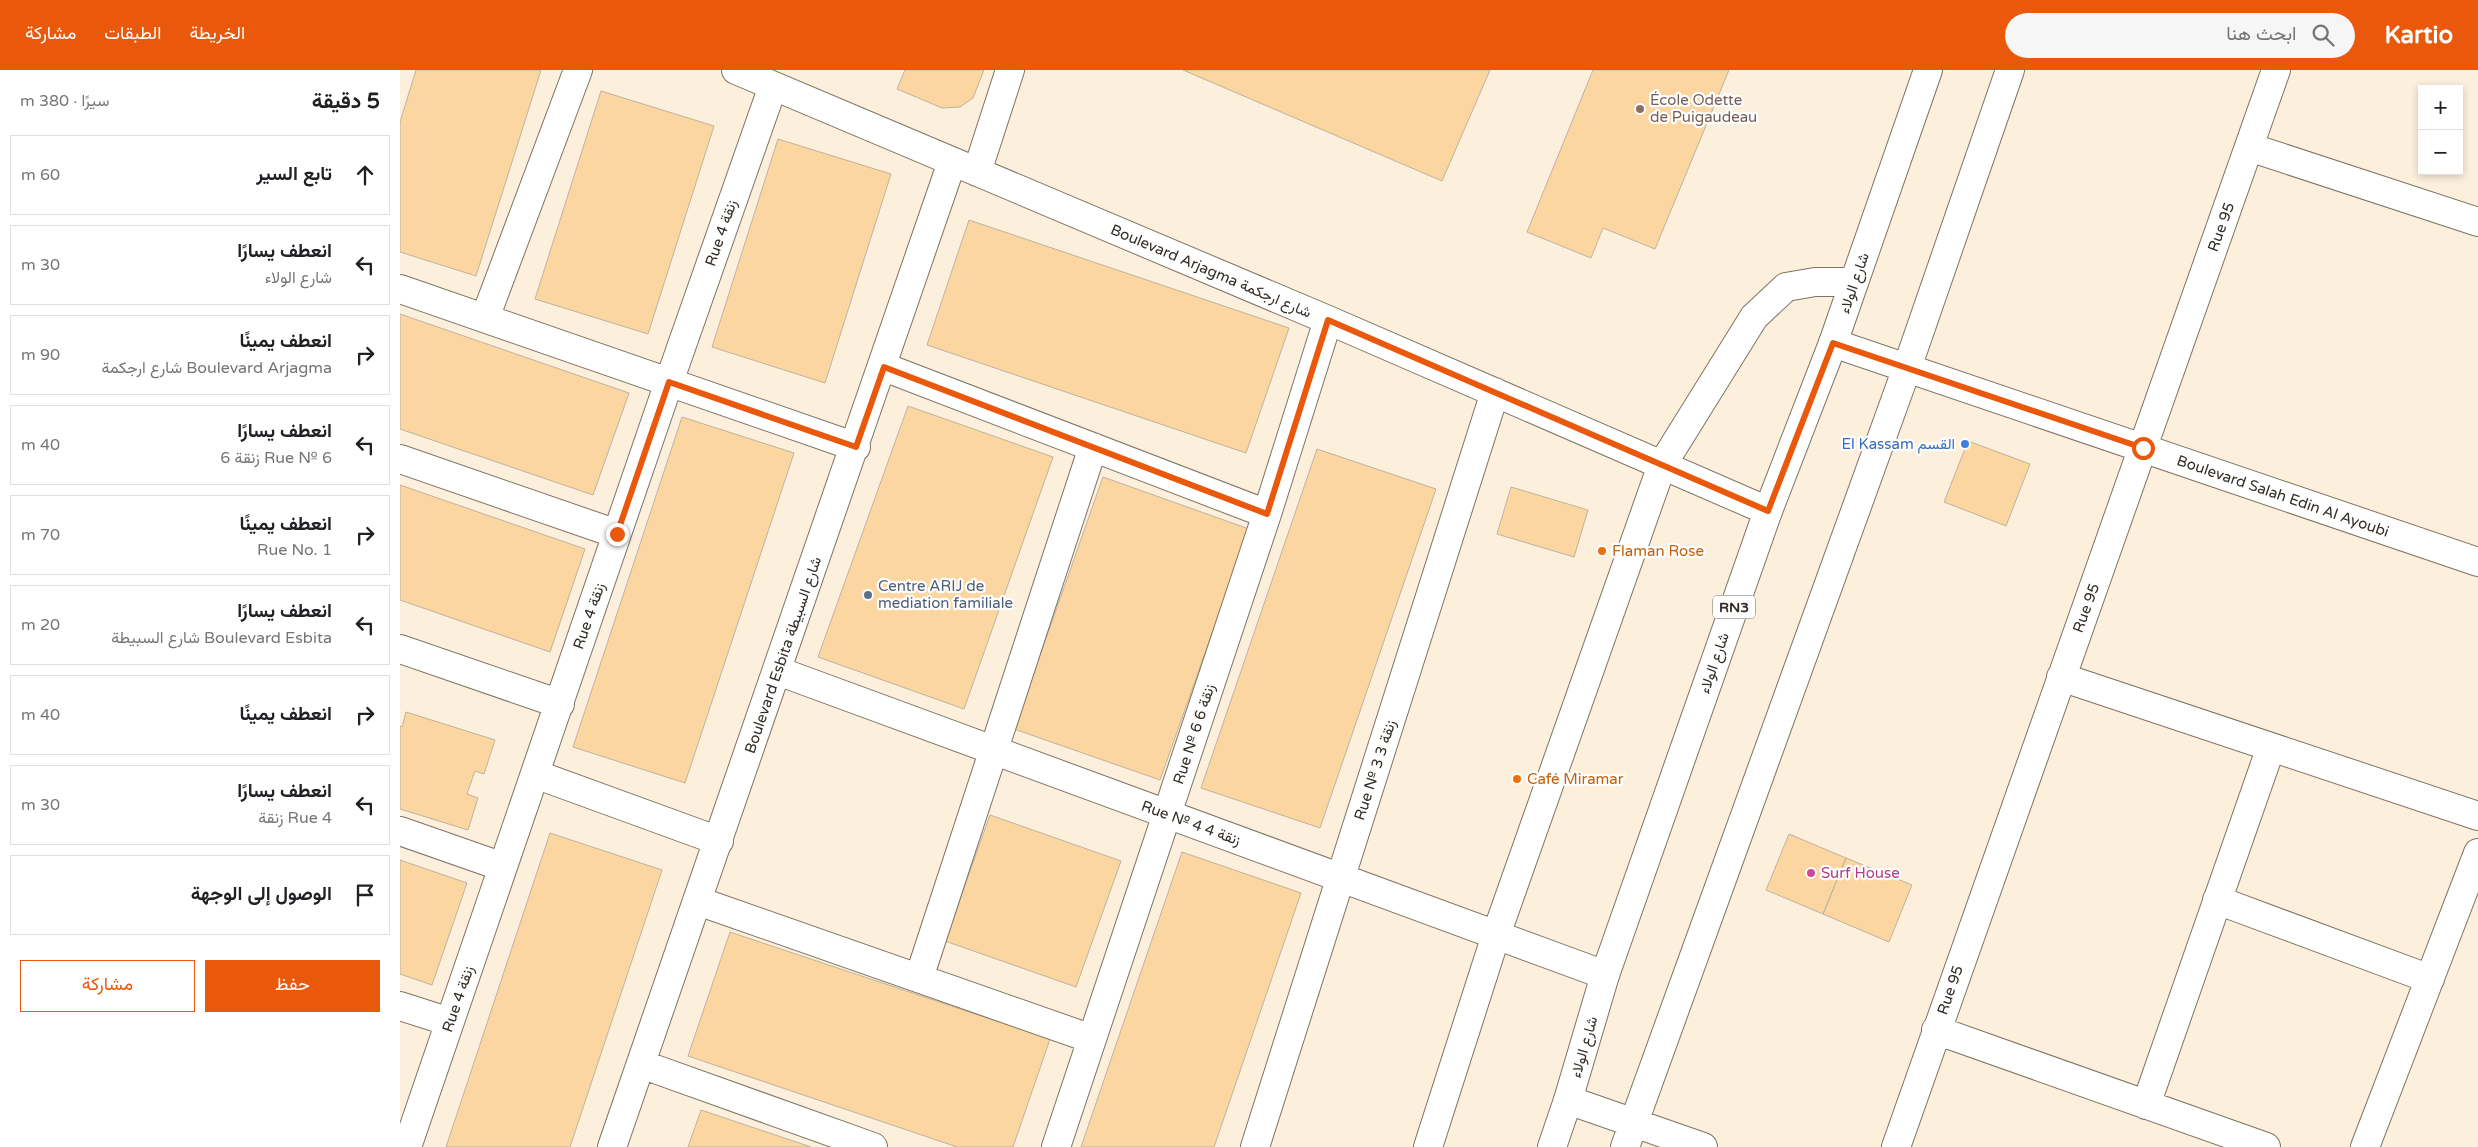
<!DOCTYPE html>
<html lang="ar">
<meta charset="utf-8">
<style>
body{margin:0;font-family:"Varela Round",Vazirmatn,sans-serif;background:#f6f6f6;color:#202124;direction:rtl}
.controls{position:absolute;right:15px;top:15px;display:grid;overflow:hidden;border-radius:0px;box-shadow:0 2px 8px #0003}
.controls button{width:45px;height:45px;display:grid;place-items:center;padding:0;border:0;border-bottom:1px solid #e0e0e0;background:#fff;color:#202124;font:25px sans-serif}
.stop{position:absolute;width:15px;height:15px;margin:-11px;border:4px solid #ea580c;border-radius:50%;background:#fff}
.stop.end{background:#ea580c;border-color:#fff;box-shadow:0 1px 5px #0008}
.list{margin:0;padding:0;list-style:none}
h2{display:flex;justify-content:space-between;align-items:center;height:65px;margin:0;padding:0 20px;font-size:21px}
h2 small{font-size:16px;font-weight:400;color:#757577}
.list li{display:grid;grid-template-columns:32px 1fr auto;gap:15px;align-items:center;box-sizing:border-box;height:80px;margin:0 10px 10px;padding:0 10px;border:1px solid #e0e0e0;border-radius:0px}
.list b{display:block;font-size:19px;white-space:nowrap}
.list p{margin:0;font-size:16px;white-space:nowrap;color:#757577}
.list em{font-size:16px;font-style:normal;color:#757577}
.actions{display:flex;gap:10px;padding:15px 20px}
.actions a{flex:1;padding:11px 0;border:1px solid #ea580c;border-radius:0px;text-align:center;font-size:18px;color:#ea580c}
.actions .main{background:#ea580c;color:#fff}
.icon{flex:none;width:28px;height:28px;fill:none;stroke:currentColor;stroke-width:2;stroke-linecap:round;stroke-linejoin:round}
.map{position:relative;flex:none;width:2078px;height:1077px;overflow:hidden;direction:ltr}
header{display:flex;align-items:center;gap:30px;box-sizing:border-box;height:70px;padding:0 25px;background:#ea580c;color:#fff}
header strong{font-size:24px}
nav{display:flex;gap:28px;margin-inline-start:auto;font-size:18px}
.search{width:350px;height:45px;background:#f6f6f6;display:flex;align-items:center;gap:12px;box-sizing:border-box;padding:0 18px;border-radius:28px;color:#757577;font-size:19px}
main{display:flex}
aside{flex:1;background:#fff}
.map>svg:first-child{display:block}
.building{fill:#fcd6a0;stroke:#bfb2a1}
.lines{fill:none;stroke-linecap:round;stroke-linejoin:round}
.minor-casing{stroke:#7f7463;stroke-width:30}
.major-casing{stroke:#7f7463;stroke-width:30}
.minor{stroke:#fff;stroke-width:28}
.major{stroke:#fff;stroke-width:28}
.route{stroke:#ea580c;stroke-width:6}
.education-dot{fill:#8d6e63;stroke:#fefefe;stroke-width:2}
.shop-dot{fill:#3f7fe0;stroke:#fefefe;stroke-width:2}
.food-dot{fill:#e8710a;stroke:#fefefe;stroke-width:2}
.service-dot{fill:#5c6f8a;stroke:#fefefe;stroke-width:2}
.hotel-dot{fill:#d1479c;stroke:#fefefe;stroke-width:2}
.labels{text-anchor:middle;stroke-width:4.5;stroke-linejoin:round;paint-order:stroke}
.shield{fill:#fefefe;stroke:#6f6c67;stroke-width:1}
.shield-label{font-size:14px;font-weight:bold;fill:#322d26}
.education-label{font-size:15px;fill:#785e54;stroke:#fefefe;text-anchor:start}
.street-label{font-size:15px;fill:#322d26;stroke:#fefefe}
.shop-label{font-size:15px;fill:#366cbe;stroke:#fefefe;text-anchor:end}
.food-label{font-size:15px;fill:#c56008;stroke:#fefefe;text-anchor:start}
.service-label{font-size:15px;fill:#4e5e75;stroke:#fefefe;text-anchor:start}
.hotel-label{font-size:15px;fill:#b23c85;stroke:#fefefe;text-anchor:start}
</style>
<header>
<strong>Kartio</strong>
<div class="search"><svg class="icon" aria-label="search" viewBox="0 0 24 24"><circle cx="10" cy="10" r="6"/><path d="M15 15l6 6"/></svg>ابحث هنا</div>
<nav><a>الخريطة</a><a>الطبقات</a><a>مشاركة</a></nav>
</header>
<main>
<div class="map">
<svg width="2078" height="1077" viewBox="0 0 2078 1077">
<rect width="100%" height="100%" fill="#fcefdc"/>
<path class="building" d="M16,0H141L76,206L0,182V52Z
M505,0H584L573,28L560,37L542,38L497,19Z
M783,0H1090L1042,111Z
M1193,0H1329L1255,179L1203,158L1191,188L1127,162Z
M201,21L314,56L248,264L135,229Z
M378,69L491,104L425,313L312,277Z
M569,150L889,258L846,383L527,275Z
M0,244L229,323L193,425L0,359Z
M508,336L653,387L564,639L418,587Z
M282,347L394,383L285,713L173,677Z
M1568,371L1630,394L1606,456L1544,432Z
M917,379L1036,419L920,758L801,718Z
M703,407L849,459L760,710L614,659Z
M0,415L185,479L150,582L0,530Z
M1111,417L1188,440L1174,487L1097,464Z
M6,642L95,670L84,704L75,701L67,724L78,728L68,760L0,739V656L2,657Z
M590,745L721,791L676,917L545,871Z
M150,763L262,800L170,1077H46Z
M1389,764L1446,788L1423,844L1366,820Z
M782,782L901,823L814,1077H681Z
M1446,788L1512,815L1489,872L1423,844Z
M0,790L67,813L32,915L0,904Z
M330,862L650,969L613,1077H557L288,986Z
M301,1040L411,1077H288Z"/>
<g class="lines">
<defs>
<path id="minor" d="M336,0L928,250L1368,441
M1849,77L2078,152
M577,102L610,0
M0,219L456,377
M85,248L178,0
M1433,273L2078,492
M484,297L867,444
M0,389L217,464
M0,579L160,634
M378,601L1205,905
M1661,607L2078,746
M135,704L319,771
M0,761L103,797
M1817,830L2030,909
M298,831L692,969
M519,908L693,377
M0,936L50,952
M1536,960L1866,1077
M241,994L473,1077
M1168,1030L1303,1077
M1746,1035L1871,677
M7,1077L269,312L373,16
M212,1077L552,92
M656,1077L867,444L928,250
M855,1077L1095,322
M1028,1077L1096,865L1262,395L1354,247L1386,217L1415,212H1454
M1225,1077L1507,298L1610,0
M1496,1077L1876,0
M1965,1077L2078,783"/>
<path id="major" d="M1152,1077L1168,1030L1205,905L1368,441L1433,273L1528,0"/>
</defs>
<use href="#minor" class="minor-casing"/>
<use href="#major" class="major-casing"/>
<use href="#minor" class="minor"/>
<use href="#major" class="major"/>
</g>
<g class="lines">
<path class="route" d="M217,464L269,312L456,377L484,297L867,444L928,250L1368,441L1433,273L1743,378"/>
</g>
<circle class="education-dot" cx="1240" cy="39" r="5"/>
<circle class="shop-dot" cx="1565" cy="374" r="5"/>
<g class="food-dot">
<circle cx="1202" cy="481" r="5"/>
<circle cx="1117" cy="709" r="5"/>
</g>
<circle class="service-dot" cx="468" cy="525" r="5"/>
<circle class="hotel-dot" cx="1411" cy="803" r="5"/>
<g class="labels">
<rect class="shield" x="1313" y="525.5" width="42" height="23" rx="4"/>
<g class="shield-label">
<text x="1334" y="542">RN3</text>
</g>
<g class="education-label">
<text x="1250" y="35">École Odette<tspan x="1250" dy="17">de Puigaudeau</tspan></text>
</g>
<g class="street-label">
<text transform="translate(1821 157) rotate(-70)" y="5">Rue 95</text>
<text transform="translate(321 163) rotate(-71)" y="5">Rue 4 زنقة</text>
<text transform="translate(811 201) rotate(23)" y="5">Boulevard Arjagma شارع ارجكمة</text>
<text transform="translate(1454 213) rotate(-71)" y="5">شارع الولاء</text>
<text transform="translate(1883 426) rotate(19)" y="5">Boulevard Salah Edin Al Ayoubi</text>
<text transform="translate(1686 538) rotate(-70)" y="5">Rue 95</text>
<text transform="translate(189 546) rotate(-71)" y="5">Rue 4 زنقة</text>
<text transform="translate(383 585) rotate(-71)" y="5">Boulevard Esbita شارع السبيطة</text>
<text transform="translate(1314 593) rotate(-71)" y="5">شارع الولاء</text>
<text transform="translate(794 664) rotate(-72)" y="5">Rue № 6 زنقة 6</text>
<text transform="translate(975 700) rotate(-72)" y="5">Rue № 3 زنقة 3</text>
<text transform="translate(791 753) rotate(20)" y="5">Rue № 4 زنقة 4</text>
<text transform="translate(1550 920) rotate(-71)" y="5">Rue 95</text>
<text transform="translate(58 929) rotate(-71)" y="5">Rue 4 زنقة</text>
<text transform="translate(1184 977) rotate(-74)" y="5">شارع الولاء</text>
</g>
<g class="shop-label">
<text x="1555" y="379">El Kassam القسم</text>
</g>
<g class="food-label">
<text x="1212" y="486">Flaman Rose</text>
<text x="1127" y="714">Café Miramar</text>
</g>
<g class="service-label">
<text x="478" y="521">Centre ARIJ de<tspan x="478" dy="17">mediation familiale</tspan></text>
</g>
<g class="hotel-label">
<text x="1421" y="808">Surf House</text>
</g>
</g>
</svg>
<div class="controls">
<button>+</button>
<button>−</button>
</div>
<div class="stop" style="left:1743px;top:378px"></div>
<div class="stop end" style="left:217px;top:464px"></div>
</div>
<aside>
<h2>5 دقيقة<small>سيرًا · 380 m</small></h2>
<ul class="list">
<li><svg class="icon" aria-label="ahead" viewBox="0 0 24 24"><path d="M12 20V5M6 11l6-6 6 6"/></svg><div><b>تابع السير</b></div><em>60 m</em></li>
<li><svg class="icon" aria-label="left" viewBox="0 0 24 24"><path d="M17 20v-9H6M10 6l-5 5 5 5"/></svg><div><b>انعطف يسارًا</b><p>شارع الولاء</p></div><em>30 m</em></li>
<li><svg class="icon" aria-label="right" viewBox="0 0 24 24"><path d="M7 20v-9h11M14 6l5 5-5 5"/></svg><div><b>انعطف يمينًا</b><p>Boulevard Arjagma شارع ارجكمة</p></div><em>90 m</em></li>
<li><svg class="icon" aria-label="left" viewBox="0 0 24 24"><path d="M17 20v-9H6M10 6l-5 5 5 5"/></svg><div><b>انعطف يسارًا</b><p>Rue № 6 زنقة 6</p></div><em>40 m</em></li>
<li><svg class="icon" aria-label="right" viewBox="0 0 24 24"><path d="M7 20v-9h11M14 6l5 5-5 5"/></svg><div><b>انعطف يمينًا</b><p>Rue No. 1</p></div><em>70 m</em></li>
<li><svg class="icon" aria-label="left" viewBox="0 0 24 24"><path d="M17 20v-9H6M10 6l-5 5 5 5"/></svg><div><b>انعطف يسارًا</b><p>Boulevard Esbita شارع السبيطة</p></div><em>20 m</em></li>
<li><svg class="icon" aria-label="right" viewBox="0 0 24 24"><path d="M7 20v-9h11M14 6l5 5-5 5"/></svg><div><b>انعطف يمينًا</b></div><em>40 m</em></li>
<li><svg class="icon" aria-label="left" viewBox="0 0 24 24"><path d="M17 20v-9H6M10 6l-5 5 5 5"/></svg><div><b>انعطف يسارًا</b><p>Rue 4 زنقة</p></div><em>30 m</em></li>
<li><svg class="icon" aria-label="arrive" viewBox="0 0 24 24"><path d="M6 21V4h12l-3 4 3 4H6"/></svg><div><b>الوصول إلى الوجهة</b></div></li>
</ul>
<div class="actions"><a class="main">حفظ</a><a>مشاركة</a></div>
</aside>
</main>
